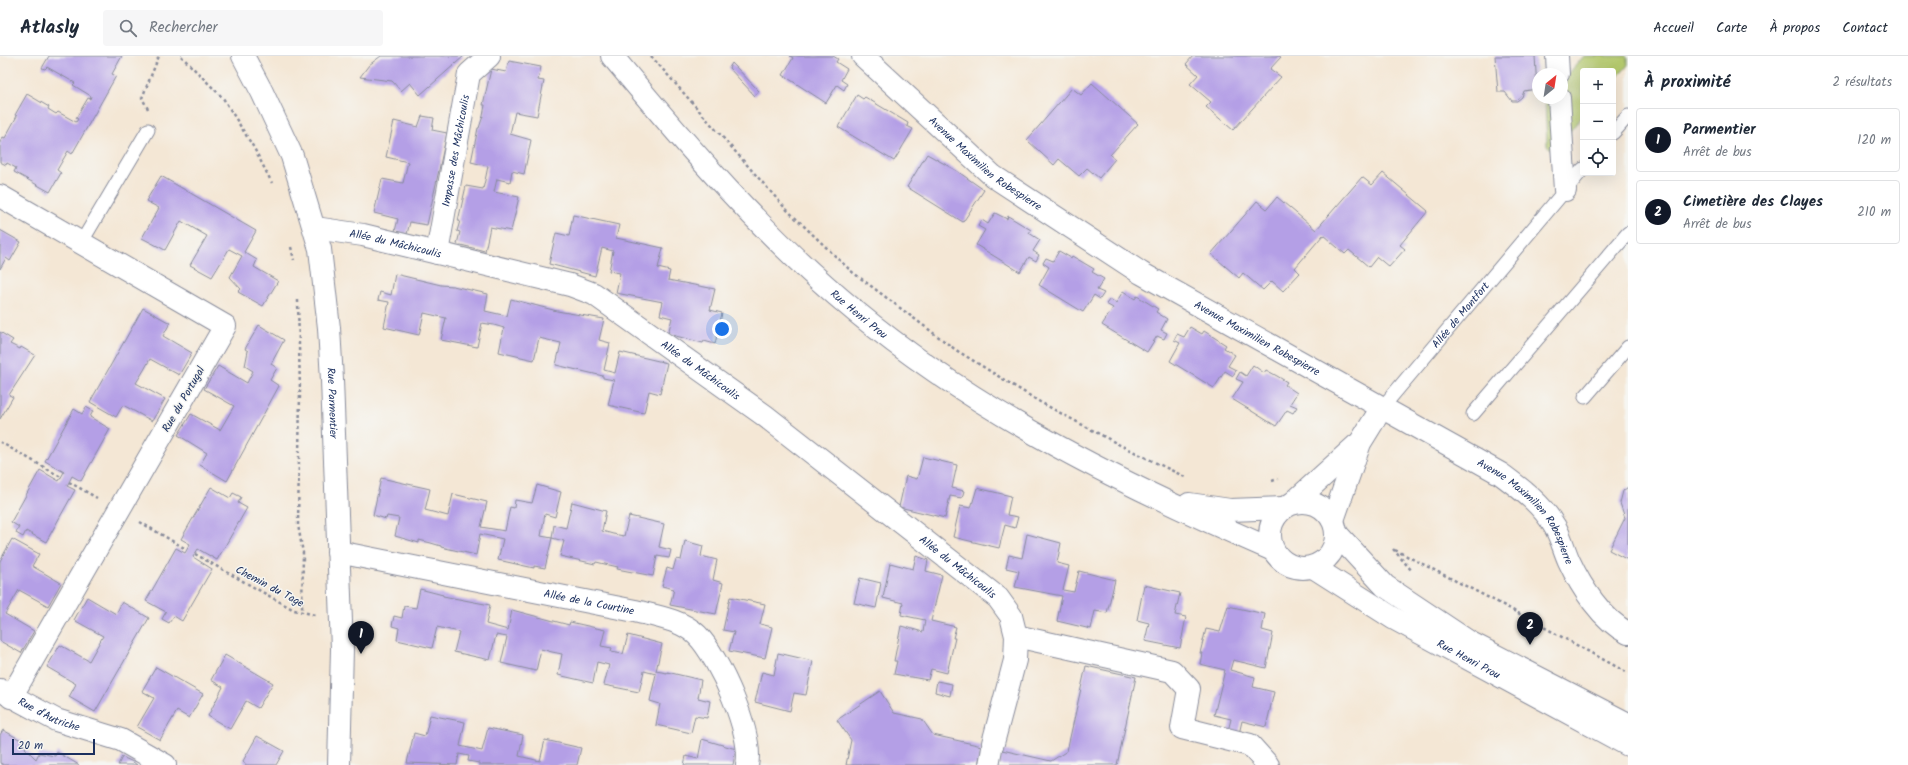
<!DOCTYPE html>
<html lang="fr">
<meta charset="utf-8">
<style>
body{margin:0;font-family:Kalam,sans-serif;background:#f6f6f7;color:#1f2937}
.controls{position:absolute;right:12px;top:12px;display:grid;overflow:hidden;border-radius:4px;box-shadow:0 4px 16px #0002}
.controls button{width:36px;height:36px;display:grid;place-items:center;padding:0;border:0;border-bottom:1px solid #e0e1e3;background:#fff;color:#1f2937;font:20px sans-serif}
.compass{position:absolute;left:1532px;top:12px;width:36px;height:36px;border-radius:50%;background:#fff;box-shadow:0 4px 16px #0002;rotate:30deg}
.scale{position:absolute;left:12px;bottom:10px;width:83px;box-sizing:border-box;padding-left:4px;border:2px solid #1b2f5e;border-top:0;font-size:11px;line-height:14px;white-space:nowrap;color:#1b2f5e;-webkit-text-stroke:3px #f6f6f2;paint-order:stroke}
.you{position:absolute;left:722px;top:273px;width:14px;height:14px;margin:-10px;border:3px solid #fff;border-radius:50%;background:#1a73e8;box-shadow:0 0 0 6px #1a73e833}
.badge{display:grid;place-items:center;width:26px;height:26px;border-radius:50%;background:#111827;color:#fff;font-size:13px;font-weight:700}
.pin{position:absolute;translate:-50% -33px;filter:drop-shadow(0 1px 2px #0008)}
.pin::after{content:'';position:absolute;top:21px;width:14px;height:12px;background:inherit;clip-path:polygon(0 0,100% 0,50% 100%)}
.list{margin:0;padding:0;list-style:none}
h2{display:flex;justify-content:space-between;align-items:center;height:52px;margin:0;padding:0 16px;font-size:17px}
h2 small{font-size:13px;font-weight:400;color:#747a83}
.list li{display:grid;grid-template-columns:26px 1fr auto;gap:12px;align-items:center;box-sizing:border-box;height:64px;margin:0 8px 8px;padding:0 8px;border:1px solid #e0e1e3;border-radius:4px}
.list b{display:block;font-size:15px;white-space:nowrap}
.list p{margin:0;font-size:13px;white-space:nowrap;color:#747a83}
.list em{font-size:13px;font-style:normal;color:#747a83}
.icon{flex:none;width:22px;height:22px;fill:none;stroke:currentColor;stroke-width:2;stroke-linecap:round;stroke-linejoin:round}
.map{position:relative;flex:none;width:1628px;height:709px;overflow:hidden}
header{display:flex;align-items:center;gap:24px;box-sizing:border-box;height:56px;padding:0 20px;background:#fff;border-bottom:1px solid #e0e1e3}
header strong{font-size:19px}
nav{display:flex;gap:22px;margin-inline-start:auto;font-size:14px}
.search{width:280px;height:36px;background:#f6f6f7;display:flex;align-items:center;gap:10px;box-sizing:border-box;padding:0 14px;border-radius:4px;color:#747a83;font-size:15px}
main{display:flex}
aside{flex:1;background:#fff}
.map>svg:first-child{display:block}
.green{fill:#b3c86c;stroke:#677c65}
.building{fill:#b49fe6}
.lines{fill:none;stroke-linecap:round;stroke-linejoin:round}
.service-casing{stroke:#888b9a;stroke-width:15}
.pedestrian-casing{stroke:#888b9a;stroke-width:22}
.minor-casing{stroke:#888b9a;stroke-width:24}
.tertiary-casing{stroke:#888b9a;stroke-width:24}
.path{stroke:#888b9a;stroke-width:2.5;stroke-dasharray:3 3;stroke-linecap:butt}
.service{stroke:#fff;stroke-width:13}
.pedestrian{stroke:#fff;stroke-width:20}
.minor{stroke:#fff;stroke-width:22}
.tertiary{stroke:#fff;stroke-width:22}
.labels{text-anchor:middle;stroke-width:3;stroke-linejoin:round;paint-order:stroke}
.street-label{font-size:11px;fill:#1b2f5e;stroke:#f6f6f2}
</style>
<header>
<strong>Atlasly</strong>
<div class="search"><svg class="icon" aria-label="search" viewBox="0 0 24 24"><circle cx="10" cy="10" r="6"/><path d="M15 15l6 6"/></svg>Rechercher</div>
<nav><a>Accueil</a><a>Carte</a><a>À propos</a><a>Contact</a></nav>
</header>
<main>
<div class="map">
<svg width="1628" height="709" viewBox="0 0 1628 709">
<rect width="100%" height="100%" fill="#f6f6f2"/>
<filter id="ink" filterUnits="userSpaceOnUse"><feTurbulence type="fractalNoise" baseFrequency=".025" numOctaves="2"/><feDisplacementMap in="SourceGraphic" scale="8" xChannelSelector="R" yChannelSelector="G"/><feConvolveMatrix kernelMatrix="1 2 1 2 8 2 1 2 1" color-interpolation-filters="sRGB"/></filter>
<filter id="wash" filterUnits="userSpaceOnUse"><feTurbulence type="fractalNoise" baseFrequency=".012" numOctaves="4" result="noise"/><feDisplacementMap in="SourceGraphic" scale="16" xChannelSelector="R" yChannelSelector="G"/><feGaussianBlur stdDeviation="0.9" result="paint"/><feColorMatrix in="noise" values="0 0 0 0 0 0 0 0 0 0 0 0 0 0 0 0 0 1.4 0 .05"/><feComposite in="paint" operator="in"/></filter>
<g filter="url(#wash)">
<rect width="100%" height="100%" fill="#f4e7d5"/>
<path class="green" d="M1584,0H1628V9L1613,26V15H1583V60L1552,95L1547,89L1545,44L1547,42H1562V25Z"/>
<g id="blocks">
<path class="building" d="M49,0H122L112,18L116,20L72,98L68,95L57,114L61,117L50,136L14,116L16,112L7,107L6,109L0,106V86L3,81L5,82L17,60L15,59L27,38L49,51L48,53L56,58L58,56L76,66L78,63L76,62L88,42L90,43L91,40L73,29L75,27L47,11L45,13L42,12Z
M381,0H464L420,39L410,27L401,35L392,25L360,21L369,9Z
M790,0H833L838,3L836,6L847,13L841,24L847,28L844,34L837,29L826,47L783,19L793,2Z
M1193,0H1279L1281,1L1270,13L1281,21L1233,74L1206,51L1211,46L1190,28L1198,19L1186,8Z
M1495,0H1535L1537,33L1524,35L1522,41L1517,45H1512L1505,36H1498Z
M509,5L541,11L538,24L544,25L537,60L515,56L510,78L531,84L524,118L512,115L510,126L497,123L494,136L519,141L511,175L490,171L485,195L457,188L460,176L457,175L460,165H458L466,130L483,133L486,120L488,110L471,106L478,72H479L483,60L485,49H483L491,13L506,16Z
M732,7L759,35L755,40L729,12Z
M1092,27L1138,68L1110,99L1115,103L1099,122L1087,112L1079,120L1059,103L1054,109L1027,84L1072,32L1081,39Z
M857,39L863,43L865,41L908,67L907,70L913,73L894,105L838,71Z
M422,60L434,62L432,74L447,77L427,169L410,166L407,178L395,175L398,163L374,157L382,123L403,127L408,106L386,101L394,65L418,71Z
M927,98L957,115L984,134L963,166L907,131Z
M1383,117L1428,155L1400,189L1405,193L1389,211L1377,201L1369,211L1349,194L1345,198L1323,179L1295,212L1300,217L1283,235L1272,225L1263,234L1243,217L1239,222L1211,198L1257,145L1267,153L1277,141L1316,174L1362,121L1372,129Z
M161,120L256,175L244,196L257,204L254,211L278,225L263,250L238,236L241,233L230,221L242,200L229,193L212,221L190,209L207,180L181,165L165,194L142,182L159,152L146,145Z
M995,157L1007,163L1008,160L1031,174L1029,177L1040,184L1033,195L1039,199L1036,205L1029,201L1020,216L976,189L985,174L978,170L982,164L988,168Z
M573,159L619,169L616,182L663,192L658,212L670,215L668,224L715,233L710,254L722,257L715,288L704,285L703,287L668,278L672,262L660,259L663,246L616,237L620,217L609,215L613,195L602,192L595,220L549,208L556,177L569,180Z
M0,174L21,186L10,205L6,202L0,213Z
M1059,195L1071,202L1072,200L1094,213L1092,216L1104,223L1097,234L1104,237L1100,243L1094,239L1083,256L1039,229L1049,211L1043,207L1046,202L1053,205Z
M395,218L441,229L453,230L488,238L485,255L507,260L511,243L557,255L604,263L599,284L610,287L604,314L615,317L620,296L667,307L660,338L649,335L644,357L608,349L614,324L603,322V320L556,309L561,287L539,282L534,304L499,296L504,272L494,269L482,267L477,291L441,284L446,262L424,257L419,279L384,271L389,246L378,244L380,236L391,239Z
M1123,235L1135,243L1137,240L1158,253L1156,256L1167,263L1161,274L1167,277L1164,283L1157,280L1147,296L1102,269L1113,252L1106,248L1110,243L1116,247Z
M143,252L170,267L163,280L192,297L179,319L150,303L144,314L136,327L165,343L152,365L123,349L116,361L90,346Z
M259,269L284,284L271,308L277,312L270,324L279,330L227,425L200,409L207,397L178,379L191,358L220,374L234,350L204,333L218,310L247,327L253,315L245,310L248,295L245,293Z
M1190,271L1202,278L1204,275L1226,289L1224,292L1235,299L1228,310L1236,314L1233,320L1225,315L1214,332L1170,305L1180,287L1174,284L1177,278L1184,281Z
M0,276L13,284L10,288L20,293L21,291L35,299L9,339L13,341L0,363Z
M1253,309L1264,317L1266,314L1277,320L1287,326L1285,329L1297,337L1290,348L1297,351L1293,357L1287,354L1276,370L1232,343L1243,326L1236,323L1240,316L1246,320Z
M86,351L93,355L90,361L110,373L81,425L72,420L67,430L75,434L46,486L26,475L23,481L16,477L19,471L11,466L40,414L59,425L64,416L45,405L74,353L82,358Z
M923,401L957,409L952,432L964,435L962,442L950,440L945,462L899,451L906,420L917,423Z
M381,422L430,433L425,454L448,460L453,438L487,446L481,471L505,475L510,451L514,452L515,444L532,447L537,429L561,436L555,461L545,458L541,480L552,482L554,469L566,472L572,446L606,455L602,475L613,478L624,480L629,460L664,468L659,491L671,494L669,502L657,500L653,520L617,513L618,511L596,506L595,508L560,500L564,485L552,482L545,512L534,510V512L498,504L503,483L480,478L476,499L441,491V490L431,487L419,484V487L395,480L399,462L387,460L386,463L373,459Z
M211,431L230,442L233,437L241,441L238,447L247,452L217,504L198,493L193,501L212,513L182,565L174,560L169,567L162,563L166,556L146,545L176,492L185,497L190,488L181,483Z
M1628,431V504L1609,494L1625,462L1620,447L1623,435Z
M977,432L1011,440L1007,459L1018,461L1015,472L1005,469L999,492L953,481L960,450L971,452Z
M1027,478L1061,487L1057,507L1069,510L1063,534L1074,536L1079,515L1115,524L1107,557L1095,555L1091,573L1057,565L1062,540L1015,531L1019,515L1006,512L1009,499L1022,502Z
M12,483L39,498L32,510L61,527L48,550L19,534L5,558L34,575L21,597L0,585V505Z
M685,485L703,490L701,500L717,504L713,524L723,527L716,558L670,549L674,533L662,530L667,512L673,514L676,503L681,504Z
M916,500L928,504L926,515L942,519L931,565L956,571L953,582H955L947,617L931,613L928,624L894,618L897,605H894L901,570L923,576L925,564L901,559L903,547L883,542L890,507L913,513Z
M860,522L881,527L876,552L854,547Z
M1144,529L1180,537L1175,559L1186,561L1180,592L1145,585L1149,567L1137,564Z
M420,533L443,539V540L490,549L486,568L508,574L512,554L569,569L570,566L605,574L601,590L612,592L611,596L623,598L628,579L662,588L656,615L667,617V616L701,624L698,642L710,645L707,662L695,660L691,677L656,669L660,648L650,645L656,618L644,615L639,636L604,629L609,609L597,606L593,627L558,619L562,598L552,596L541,593L536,615L501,607L507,581L496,579L490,604L454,596L459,576L437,571L432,592L397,584L399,572L392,570L394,560L402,562L404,550L416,552Z
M87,541L116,558L122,546L149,562L95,656L69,641L76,628L47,611L60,589L89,605L103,580L74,564Z
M730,541L765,548L760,568L772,571L765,602L729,595L734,576L723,574Z
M1228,550L1265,558L1262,574L1273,577L1266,612L1233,604L1230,614L1255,621L1253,631L1274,636L1266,671L1242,665L1239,678L1228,675L1231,663L1214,659L1225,614L1200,608L1202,597H1200L1206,573L1220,576Z
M778,597L813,605L806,639L794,637L790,655L755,646L762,616L774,619Z
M225,599L273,627L258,652L246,645L230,673L208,660L223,631L211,624Z
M1086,610L1136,621L1117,709H999L1002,694L1051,705L1067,695Z
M156,611L203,638L189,662L177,655L160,684L137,671L154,642L142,635Z
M937,625L952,628L950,640L935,636Z
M880,635L894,657L922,663L933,679L982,690L978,709H846L851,684L837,664Z
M430,659L465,666L460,690L482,695L488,672L523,679L519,700L540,705L545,684L581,692L577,709H479V707L468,705L469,700L459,698L457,709L407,707L414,677L425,680Z
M3,674L28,688L25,692L36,703L39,697L55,700L57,696L79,709H4L0,707V679Z
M257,680L284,695L276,709H246L243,705Z
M702,683L736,693L733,709H684L686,700L698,703Z
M122,701L133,706L137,709H118Z"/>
</g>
</g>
<g filter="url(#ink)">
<use href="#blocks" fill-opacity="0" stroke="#888b9a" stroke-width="1"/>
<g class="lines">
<defs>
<g id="service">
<path d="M1613,77L1628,60"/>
<path d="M81,187L148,74"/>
<path d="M1585,341L1628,291"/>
<path id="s1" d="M1381,353L1583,113"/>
<path d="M1473,358L1628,177"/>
</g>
<path id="pedestrian" d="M989,709L993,687"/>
<g id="minor">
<path id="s2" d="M243,0L262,36L292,100L320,193L329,272L332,324L342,593L339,709"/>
<path id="s3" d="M863,0L993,120L1141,217L1501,418C1521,433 1542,448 1555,471C1561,481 1564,494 1569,505C1581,531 1602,564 1628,577"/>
<path d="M1557,0L1558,18"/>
<path d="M1559,42L1565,134"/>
<path d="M0,140L225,270L11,641"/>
<path id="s4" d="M315,172L363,179L570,229L594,238L764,359L998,542L1011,560L1016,580L1172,615L1189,633L1182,672L1250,689L1268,709"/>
<path id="s5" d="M437,197L469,18L489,0"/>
<path d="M1293,447L1357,389"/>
<path d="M1333,464L1360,387L1381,353"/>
<path id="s6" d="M338,496L635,555C655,560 682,564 697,579C719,601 754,679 747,709"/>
<path id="s7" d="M0,634L56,664L121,684L165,709"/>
<path d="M993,687L1015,604L1016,580"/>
</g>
<g id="tertiary">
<path id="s8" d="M612,0C687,90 764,180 855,255C979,358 1126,430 1273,494"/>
<circle cx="1303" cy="479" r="33"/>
<path d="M1189,448L1230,454L1283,452"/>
<path d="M1337,478L1385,530L1469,586L1628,668"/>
<path id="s9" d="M1313,511L1393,562L1628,689"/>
</g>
</defs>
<use href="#service" class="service-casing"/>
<use href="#pedestrian" class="pedestrian-casing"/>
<use href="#minor" class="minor-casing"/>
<use href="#tertiary" class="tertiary-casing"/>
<path class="path" d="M181,0L223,42L254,92L272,127
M651,0L785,152L851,215L956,294L1040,346L1118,388L1187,422
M148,53L142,42L159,0
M291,191L294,204
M298,244L300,335L298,469L303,497L302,557
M0,386L61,421
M1272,425L1278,423
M69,426L97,442
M140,466L186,493
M1393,493L1412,515
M1395,494L1505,550L1628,617
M195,498L294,554L315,559"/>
<use href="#service" class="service"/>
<use href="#pedestrian" class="pedestrian"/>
<use href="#minor" class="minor"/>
<use href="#tertiary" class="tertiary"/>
</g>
</g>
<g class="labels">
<g class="street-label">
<text dy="4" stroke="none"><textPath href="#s5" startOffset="104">Impasse des Mâchicoulis</textPath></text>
<text dy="4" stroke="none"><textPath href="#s3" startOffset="163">Avenue Maximilien Robespierre</textPath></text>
<text dy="4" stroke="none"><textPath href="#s4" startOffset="82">Allée du Mâchicoulis</textPath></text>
<text dy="4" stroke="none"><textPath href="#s8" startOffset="358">Rue Henri Prou</textPath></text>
<text dy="4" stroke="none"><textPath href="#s1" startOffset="123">Allée de Montfort</textPath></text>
<text dy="4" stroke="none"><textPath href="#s3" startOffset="487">Avenue Maximilien Robespierre</textPath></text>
<text dy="4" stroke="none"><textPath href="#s4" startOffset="418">Allée du Mâchicoulis</textPath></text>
<text transform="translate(183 343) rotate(-60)" y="4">Rue du Portugal</text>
<text dy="4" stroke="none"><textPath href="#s2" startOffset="363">Rue Parmentier</textPath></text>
<text dy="4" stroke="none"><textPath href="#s3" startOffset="811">Avenue Maximilien Robespierre</textPath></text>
<text dy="4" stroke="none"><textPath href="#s4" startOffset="742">Allée du Mâchicoulis</textPath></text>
<text transform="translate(270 530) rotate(28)" y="4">Chemin du Tage</text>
<text dy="4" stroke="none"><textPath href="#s6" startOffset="256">Allée de la Courtine</textPath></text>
<text dy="4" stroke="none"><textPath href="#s9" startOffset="181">Rue Henri Prou</textPath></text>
<text dy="4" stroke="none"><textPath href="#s7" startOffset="55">Rue d'Autriche</textPath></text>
</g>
</g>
</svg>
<div class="controls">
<button>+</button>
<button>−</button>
<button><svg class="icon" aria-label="locate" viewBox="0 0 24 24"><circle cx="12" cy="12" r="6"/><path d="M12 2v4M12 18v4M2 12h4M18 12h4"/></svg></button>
</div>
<svg class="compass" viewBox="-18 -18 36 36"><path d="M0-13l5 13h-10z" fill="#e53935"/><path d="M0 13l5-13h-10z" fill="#747a83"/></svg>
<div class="scale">20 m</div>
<div class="you"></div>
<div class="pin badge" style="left:361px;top:598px">1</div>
<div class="pin badge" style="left:1530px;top:589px">2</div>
</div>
<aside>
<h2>À proximité<small>2 résultats</small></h2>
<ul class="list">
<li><span class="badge">1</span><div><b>Parmentier</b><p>Arrêt de bus</p></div><em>120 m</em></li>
<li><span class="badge">2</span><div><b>Cimetière des Clayes</b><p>Arrêt de bus</p></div><em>210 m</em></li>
</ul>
</aside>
</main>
